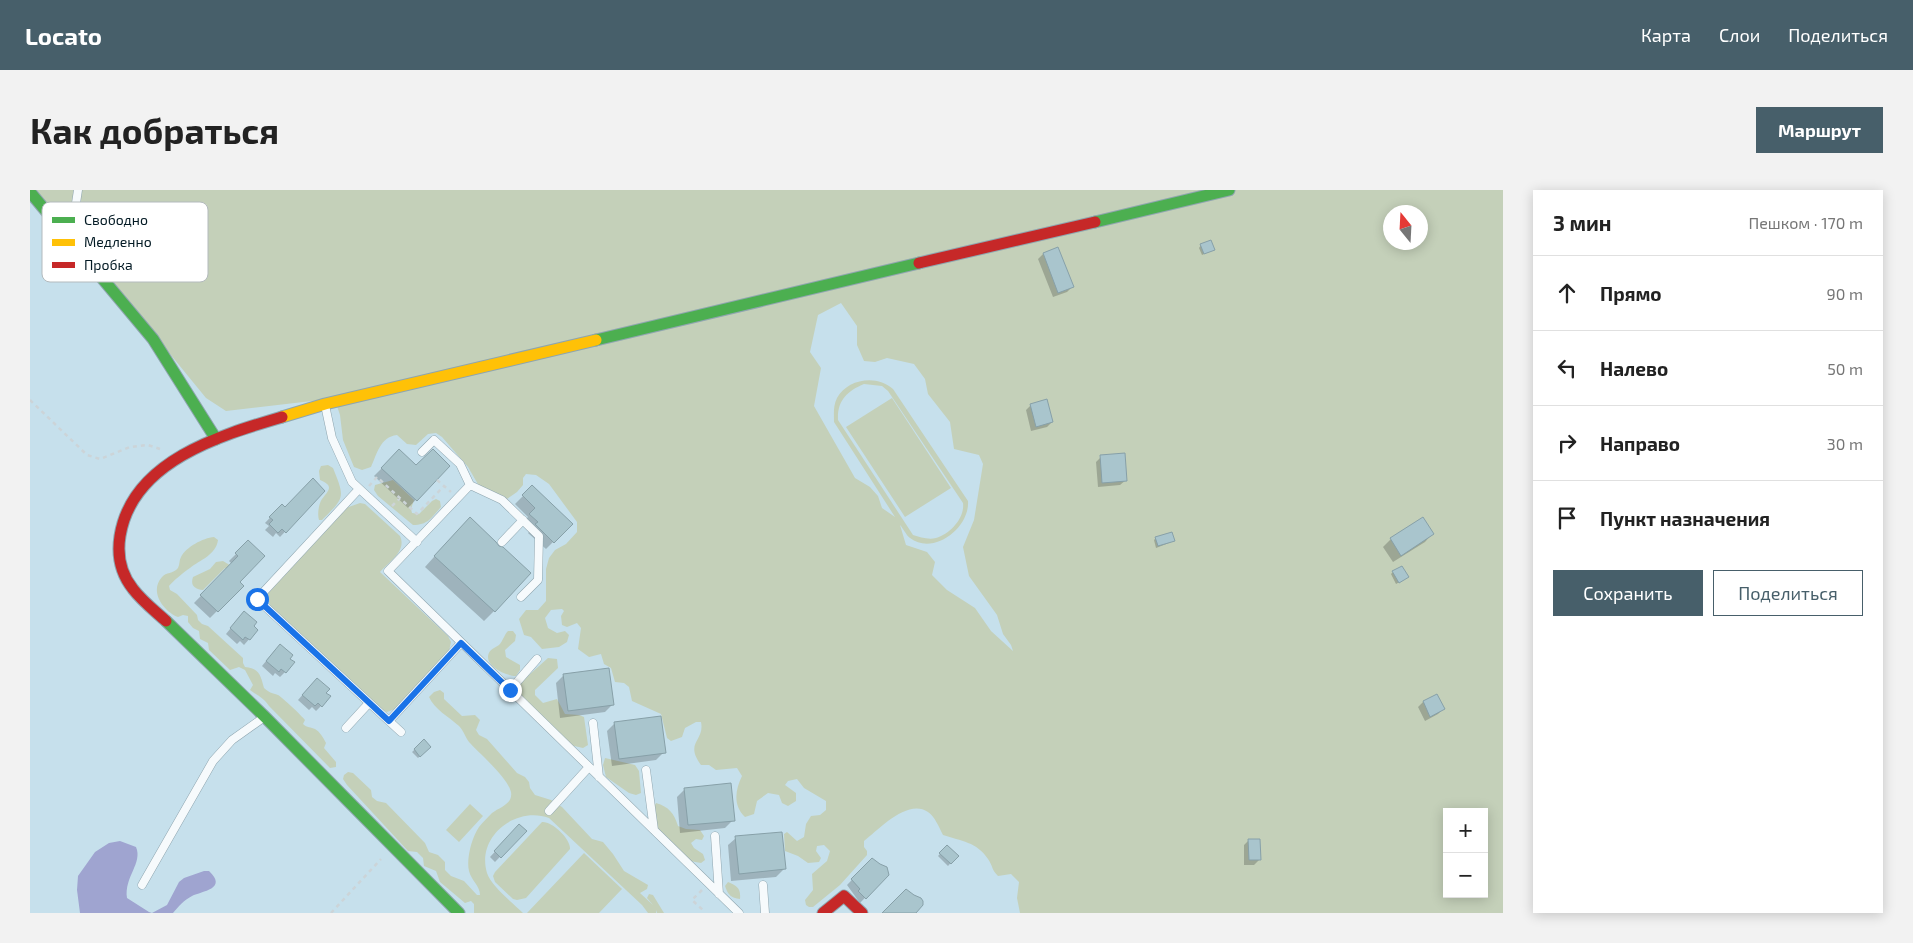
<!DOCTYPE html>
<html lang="ru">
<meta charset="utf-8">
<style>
body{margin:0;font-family:"Exo 2",sans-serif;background:#f2f2f2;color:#222}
.controls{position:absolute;right:15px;bottom:15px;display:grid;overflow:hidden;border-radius:0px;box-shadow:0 2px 12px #0003}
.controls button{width:45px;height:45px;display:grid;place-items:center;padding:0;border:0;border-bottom:1px solid #e0e0e0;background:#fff;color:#222;font:25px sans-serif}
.compass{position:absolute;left:1353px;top:15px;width:45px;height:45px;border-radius:50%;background:#fff;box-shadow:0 2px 12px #0003;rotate:342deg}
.stop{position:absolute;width:15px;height:15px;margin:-11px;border:4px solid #1a73e8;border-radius:50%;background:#fff}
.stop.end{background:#1a73e8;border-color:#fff;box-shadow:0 1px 5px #0008}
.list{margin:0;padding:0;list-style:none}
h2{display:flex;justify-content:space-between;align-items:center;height:65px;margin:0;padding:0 20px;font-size:21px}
h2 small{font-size:16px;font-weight:400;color:#767676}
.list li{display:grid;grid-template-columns:32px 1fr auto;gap:15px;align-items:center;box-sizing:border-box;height:75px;padding:0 20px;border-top:1px solid #e0e0e0}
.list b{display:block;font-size:19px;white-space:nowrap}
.list em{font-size:16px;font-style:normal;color:#767676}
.actions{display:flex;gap:10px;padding:15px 20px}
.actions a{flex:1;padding:11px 0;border:1px solid #475f6a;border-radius:0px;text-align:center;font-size:18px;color:#475f6a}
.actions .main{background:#475f6a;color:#fff}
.icon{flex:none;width:28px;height:28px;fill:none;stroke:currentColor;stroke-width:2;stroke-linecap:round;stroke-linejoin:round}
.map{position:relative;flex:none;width:1473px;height:723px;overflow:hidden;border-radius:0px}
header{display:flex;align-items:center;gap:30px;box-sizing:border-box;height:70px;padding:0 25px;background:#475f6a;color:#fff}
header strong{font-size:24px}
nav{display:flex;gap:28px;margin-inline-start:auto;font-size:18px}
.intro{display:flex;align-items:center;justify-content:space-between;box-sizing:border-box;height:120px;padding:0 30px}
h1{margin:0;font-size:35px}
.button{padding:12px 22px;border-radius:0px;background:#475f6a;color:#fff;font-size:18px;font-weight:700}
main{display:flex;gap:30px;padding:0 30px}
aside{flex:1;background:#fff;border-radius:0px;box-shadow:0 2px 12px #0003}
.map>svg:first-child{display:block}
.green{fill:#c4d0b9;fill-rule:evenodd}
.water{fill:#9fa4d0}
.shadow{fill:#0003}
.building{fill:#a9c5cd;stroke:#87a0a8}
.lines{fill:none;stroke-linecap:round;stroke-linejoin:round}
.lane-casing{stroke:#8ea5af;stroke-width:9}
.fast-casing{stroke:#8ea5af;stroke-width:13}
.slow-casing{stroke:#8ea5af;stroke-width:13}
.jam-casing{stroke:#8ea5af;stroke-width:13}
.path{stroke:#ccd4d8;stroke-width:2.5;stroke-dasharray:4 4;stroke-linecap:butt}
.lane{stroke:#f6fafc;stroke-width:8}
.fast{stroke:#4caf50;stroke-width:11}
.slow{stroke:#ffc107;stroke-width:11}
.jam{stroke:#c62828;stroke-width:11}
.route{stroke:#1a73e8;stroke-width:6}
.key{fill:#fff;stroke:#b3babd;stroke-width:1}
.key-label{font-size:14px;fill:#031a24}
</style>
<header>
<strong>Locato</strong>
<nav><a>Карта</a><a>Слои</a><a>Поделиться</a></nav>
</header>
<div class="intro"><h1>Как добраться</h1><a class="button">Маршрут</a></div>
<main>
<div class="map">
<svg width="1473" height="723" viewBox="0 0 1473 723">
<rect width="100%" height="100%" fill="#c6e0ec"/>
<path class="green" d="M6,0H1473V723H990L987,708L989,692L981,684L968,686C961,679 963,676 958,669C947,652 931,651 913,645C909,637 905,627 898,622C878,608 849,639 834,651V657L837,661V665L810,695L783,717H779L776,715L775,710L783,700L782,684L797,671L800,661L794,655L787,656L786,661L791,668L789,672L778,673L768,666L755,661L754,644L757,642L767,651L774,647L776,634L781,626L790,625L796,620V611L774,598L767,589L758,591L755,595L766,603V611L758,616L752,613L749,605L738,603L727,611L724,624L715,627C703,616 705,600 712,586L707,578L686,580L679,575H671C654,552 675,551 671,532H666L655,538L652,547L641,551L637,548L631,524L602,511L599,497L594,493L585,492L581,478L574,474L571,464L559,467L548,459L551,438L547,433L537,437L532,435L531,426L534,421L532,419L521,420L515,428L518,438L527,443L535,441L539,445L537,452L529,457L512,459L501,447L494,445L489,429L496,420H508L516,411V379L519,368L525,360L536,354L547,342V332L519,294L506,285L496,284L493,288V295L487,302L477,309L449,296L438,277L412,247L406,243L398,244L386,255L377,254L367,245C350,247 347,264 341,277L332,280L324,277L313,250L310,225L305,210L299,209L196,221L176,208ZM1360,22H1390V52H1360ZM811,113L827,136V155L834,171L845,172L857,168L884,174L895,189L898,204L920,232L924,259L949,265L953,274L944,330L933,357L939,386L967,425L973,444L981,455L983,461L961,441L945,418L917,400L902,385L905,372L897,362L876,355L870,335C873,338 876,345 880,348C903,366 940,338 938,311L863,199C847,184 817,189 807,208C803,216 804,224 804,232L865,327L852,318L848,306L840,297L825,288L784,216L791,178L780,162L788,125ZM834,194L852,196L858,201L933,313C935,328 920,344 906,348C898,350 890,347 883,345L808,230C807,211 817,201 834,194ZM1417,622H1454V704H1417Z
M862,208L921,298L875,327L816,237Z
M298,275L303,278C315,308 315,307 292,330H289C287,324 289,313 292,309C298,301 305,296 290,290L289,281L291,276Z
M363,290L384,310L381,319L382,323L389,324L402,311L406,309L410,311L411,317C401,328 398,335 383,335L348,306L344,300L345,295Z
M330,313L335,314L370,346C377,361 359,372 350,382L418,446L421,452L419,461L365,519L357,522L352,520L241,418L237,407L239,401L316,318Z
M184,347L188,350C186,365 170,370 160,378C155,381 142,392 139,396L140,400L147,404L167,425L168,430L172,434L178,436L213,468V473L215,477C230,478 231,487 234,498C240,503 242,503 248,505C252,507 272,526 275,530L273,534C277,538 281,537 285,539C290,542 293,547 296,553L294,558L306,572V577L300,578L239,516C234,508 228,506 220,500L223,495L215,480L209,477L200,480L179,460L178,453L170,449L169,441L163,438L158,432V426L153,425L148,427C133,421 119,401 132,387C136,382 143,384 148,378C150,374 149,370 151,367C156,357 173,348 184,347Z
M193,371L208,380L195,378L173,400C165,399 160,396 163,387L180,379L186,372Z
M478,441H483L486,445L485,451L475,460L476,467L490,475V480L486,486C476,486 457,477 458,466C459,459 465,458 469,455C473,451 474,445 478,441Z
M518,468L527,469L528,478L505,500V505L513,513L527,509L535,524L549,525L554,527L558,555L553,558L540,555L489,504L488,498L490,493Z
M410,500L414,503V509L432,526L445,525L450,530L446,540L449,545L457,549L487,583L495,587L499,592L500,598L505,605L521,610L532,617L562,649L573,652L583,664L594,681L618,695L617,699L610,703L623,715L617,708L619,704L623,705L634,723H627L626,720V723H618L612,715L519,628C486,616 446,646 457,683C461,696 483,713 493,723H444V714L441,711L435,713L410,692L406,681L394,676L393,668L387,662L378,661L317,595L313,589L314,585L318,582L323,583L341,600L342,607L347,611L356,613L395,653L399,662L408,665L415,672V680L421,686L434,691L447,705H450C450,696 441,690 439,681C436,669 442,647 449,637C453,632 458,627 462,623C470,617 483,614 481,602C478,588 449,563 439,552C435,547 434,541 429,536C419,527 404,519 399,507L404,502Z
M575,568L605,575L609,581L611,603L606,605L599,603L576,587L573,575Z
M626,613C639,617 644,623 648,636L656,639L670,640L674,646L672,650L666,649L661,653L664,658L673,664L675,670L671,673L660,671L629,640L625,631L624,617Z
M440,614L453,626L429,652L416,640Z
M512,632C522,631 541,649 540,659L496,708L487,710L483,709L465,692L463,686L465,682Z
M554,663L592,699L569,723H497Z
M698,692C707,696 711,698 710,709C701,708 698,705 695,696Z"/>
<path class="water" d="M90,651L106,657C113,673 94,687 97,708L119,722L122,723L137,715L149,692L154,688L174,681H179C198,699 172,701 162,706C154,710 148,717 143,723H50L47,700L48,686L65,662L79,653Z"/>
<path class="shadow" d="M1171,55L1183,60L1172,65L1169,58Z
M1013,64L1042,97L1037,102L1023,107L1008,69Z
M1001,215L1022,232L1017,237L1001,241L996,220Z
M369,261L386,277L418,276L378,318L344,286Z
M1071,267L1096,290L1090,295L1068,297L1066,272Z
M502,297L541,334L516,359L498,343L501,340L493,332L498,327L485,314Z
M294,301L250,347L246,343L243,347L235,340L239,336L235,333L252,315L255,318Z
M1392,329L1402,344L1395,352L1363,372L1353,357L1361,349Z
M429,339L468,357L464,421L454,431L395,377Z
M1126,348L1144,351L1126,358L1124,350Z
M218,352L208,392L212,396L180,428L164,413L202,374L199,371Z
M1363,382L1375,389L1366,394L1361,384Z
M209,428L227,440L214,455L210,451L207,454L196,444Z
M245,460L255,482L250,487L245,483L243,486L232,476Z
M534,485L583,514L575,522L530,528L526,493Z
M282,494L295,503L291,516L286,521L282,517L279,520L268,510Z
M1406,505L1413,519L1408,524L1395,531L1388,517L1393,512Z
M585,533L634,562L626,570L582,576L577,541Z
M394,551L399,557L388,568L382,562Z
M655,599L703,630L695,638L650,643L647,607Z
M489,636L495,641L465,672L460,667Z
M706,648L754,679L746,687L701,691L698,655Z
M1219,650L1230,669L1224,675H1214V655Z
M917,656L927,666L918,676L908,666Z
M842,669L858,684L830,713L817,695Z"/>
<path class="building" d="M1181,50L1185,60L1174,64L1170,54Z
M1028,57L1044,97L1028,103L1013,63Z
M1017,209L1023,232L1006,237L1000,214Z
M369,259L386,275L403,259L420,276L387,311L351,278Z
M1095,263L1097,291L1072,293L1070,265Z
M283,288L295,301L256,343L252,339L248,343L239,334L243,330L239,327L252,314L255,317Z
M502,295L543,334L524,353L505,334L508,332L499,324L505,318L492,305Z
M440,327L466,352L469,356L473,357L501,383L465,422L404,366Z
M1393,327L1404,344L1371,366L1360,348Z
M1142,342L1145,351L1128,356L1125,347Z
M218,350L235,366L210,392L214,396L188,422L170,405L208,366L205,363Z
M1372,376L1379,387L1369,393L1362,381Z
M214,421L227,432L224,436L228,440L220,450L215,447L213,450L200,438Z
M250,454L263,465L260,469L265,472L256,483L251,479L249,482L236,471Z
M579,478L584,515L538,521L533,484Z
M287,488L300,499L296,503L301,506L292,517L288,513L285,516L272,505Z
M1407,504L1415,519L1400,527L1393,511Z
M631,526L636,563L589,569L584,532Z
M394,549L401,557L390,567L384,559Z
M701,593L705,631L658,635L654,598Z
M489,634L497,641L471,668L464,661Z
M752,642L756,679L709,684L705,646Z
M1218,649H1230L1231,670H1219Z
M917,655L929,666L921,674L909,663Z
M842,668L850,674L857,677L859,685L836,709L828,701L830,699L821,689Z
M876,699L884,705L891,708L893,711V715L886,723H852Z"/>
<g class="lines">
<defs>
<path id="lane" d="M41,46L48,0
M295,215L302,248L322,292L387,352
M392,262L404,250L430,274L440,295L358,381L709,723
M440,295L472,310L509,346L508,390L491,407
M329,299L227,409L359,531L431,453
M472,352L493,330
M480,500L507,469
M359,531L371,542
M563,533L569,587
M316,538L339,513
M616,580L624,640
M519,621L559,577
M685,646L689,704
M112,695L183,571L202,550L233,528
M733,695L735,723"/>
<path id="fast" d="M0,2L123,149L186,249
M1065,32L1199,0
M566,150L889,73
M136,431L235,527L429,723"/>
<path id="slow" d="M252,227L295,214L566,150"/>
<path id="jam" d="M889,73L1065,32
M136,431C125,421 112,411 103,399C91,384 87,365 90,346C102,271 191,245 252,227
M793,723L814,706L832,723"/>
</defs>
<use href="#lane" class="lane-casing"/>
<use href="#fast" class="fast-casing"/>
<use href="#slow" class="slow-casing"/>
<use href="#jam" class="jam-casing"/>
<path class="path" d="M0,210L57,265L70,269L100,257L118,255L130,259
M407,290L421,302
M339,296L347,287L387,324L414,296
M362,316L370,308
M672,700L662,710L675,722
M301,723L351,669"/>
<use href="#lane" class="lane"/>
<use href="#fast" class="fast"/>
<use href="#slow" class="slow"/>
<use href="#jam" class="jam"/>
</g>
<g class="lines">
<path class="route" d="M227,409L359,531L431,453L480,500"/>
</g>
<rect x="12" y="12" width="166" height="80" rx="8" class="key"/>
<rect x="22" y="27" width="23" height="6" fill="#4caf50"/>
<rect x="22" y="49" width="23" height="7" fill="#ffc107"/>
<rect x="22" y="72" width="23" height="6" fill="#c62828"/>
<g class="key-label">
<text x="54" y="35">Свободно</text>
<text x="54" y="57">Медленно</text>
<text x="54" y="80">Пробка</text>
</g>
</svg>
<div class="controls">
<button>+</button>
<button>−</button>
</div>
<svg class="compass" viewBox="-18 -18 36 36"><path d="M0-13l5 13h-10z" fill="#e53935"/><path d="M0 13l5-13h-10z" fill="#767676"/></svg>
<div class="stop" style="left:227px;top:409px"></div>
<div class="stop end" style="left:480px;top:500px"></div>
</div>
<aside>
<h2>3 мин<small>Пешком · 170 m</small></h2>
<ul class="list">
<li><svg class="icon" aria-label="ahead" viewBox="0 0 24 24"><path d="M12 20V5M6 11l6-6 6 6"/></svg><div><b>Прямо</b></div><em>90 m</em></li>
<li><svg class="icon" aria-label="left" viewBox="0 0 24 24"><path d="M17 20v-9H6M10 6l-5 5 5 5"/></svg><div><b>Налево</b></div><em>50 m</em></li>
<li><svg class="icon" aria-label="right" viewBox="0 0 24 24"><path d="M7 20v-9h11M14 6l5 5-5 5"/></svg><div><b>Направо</b></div><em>30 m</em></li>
<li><svg class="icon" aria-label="arrive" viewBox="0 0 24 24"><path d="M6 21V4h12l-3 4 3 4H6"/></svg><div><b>Пункт назначения</b></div></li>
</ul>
<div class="actions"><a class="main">Сохранить</a><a>Поделиться</a></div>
</aside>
</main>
